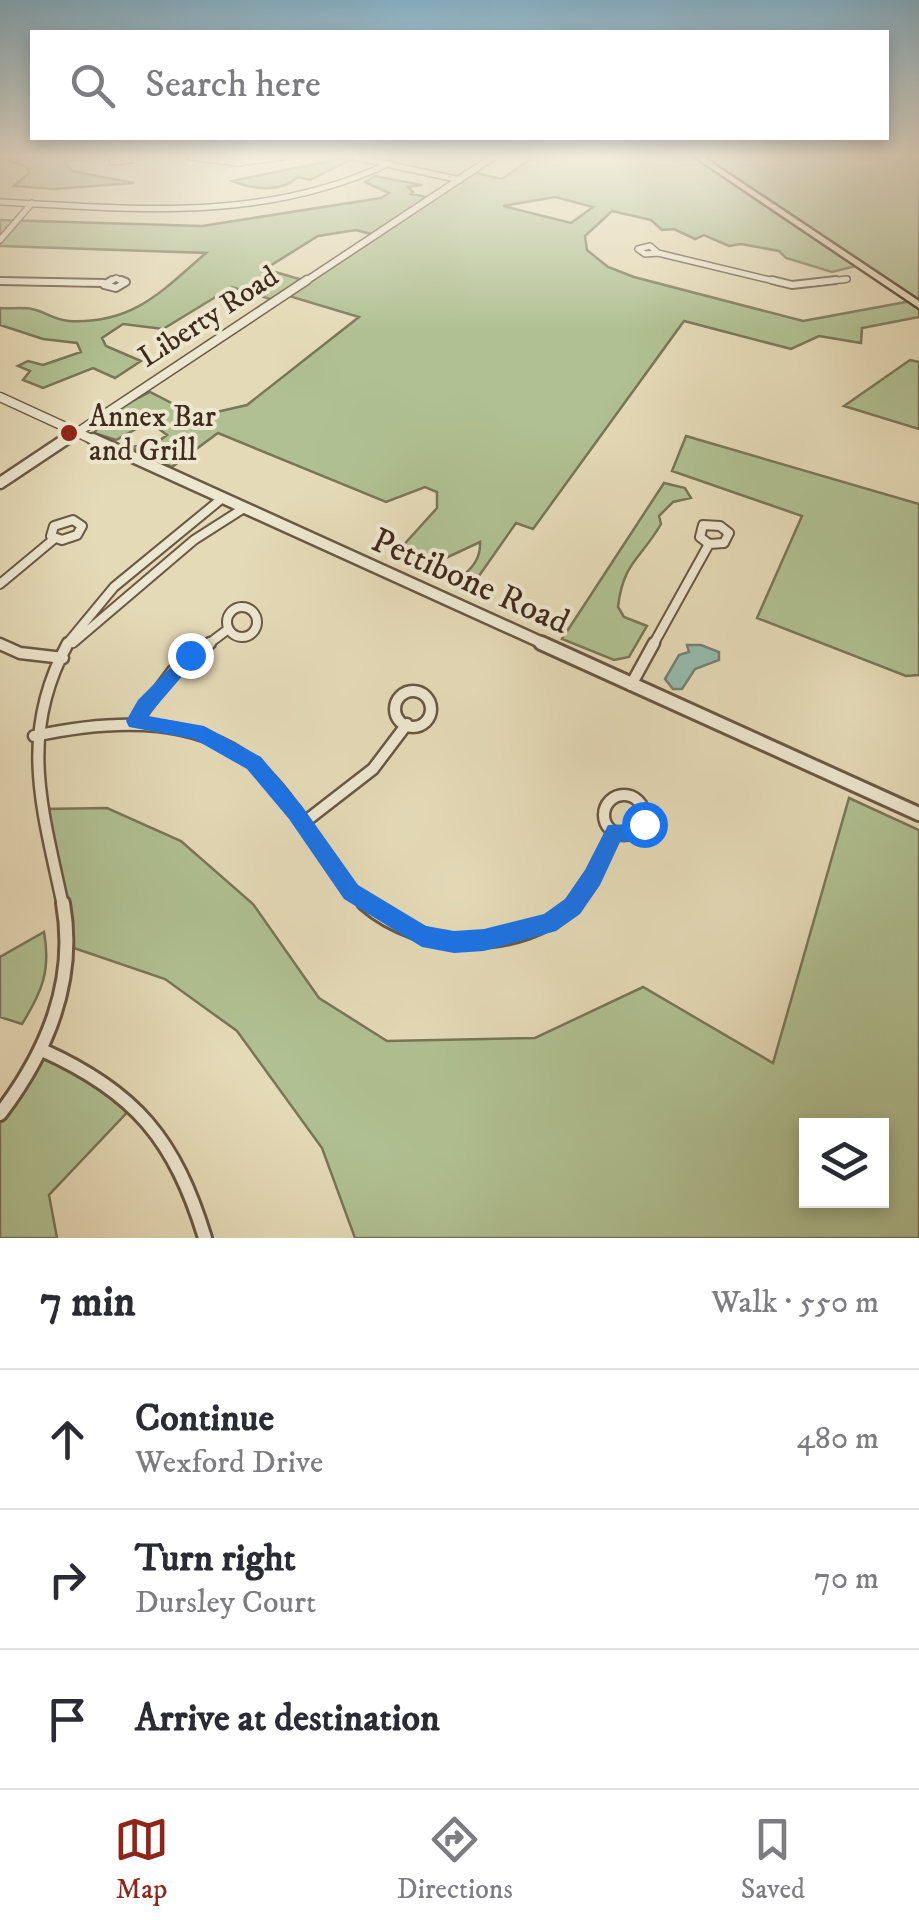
<!DOCTYPE html>
<meta charset="utf-8">
<style>
body{margin:0;font-family:"IM FELL DW Pica",serif;background:#f7f7f7;color:#2b2b33}
.controls{position:absolute;right:30px;bottom:30px;display:grid;overflow:hidden;border-radius:0px;box-shadow:0 5px 15px #0003}
.controls button{width:90px;height:90px;display:grid;place-items:center;padding:0;border:0;border-bottom:2px solid #e1e1e2;background:#fff;color:#2b2b33;font:50px sans-serif}
.stop{position:absolute;width:30px;height:30px;margin:-22px;border:8px solid #1a73e8;border-radius:50%;background:#fff}
.stop.end{background:#1a73e8;border-color:#fff;box-shadow:0 2px 10px #0008}
.list{margin:0;padding:0;list-style:none}
h2{display:flex;justify-content:space-between;align-items:center;height:130px;margin:0;padding:0 40px;font-size:42px}
h2 small{font-size:32px;font-weight:400;color:#7c7c81}
.list li{display:grid;grid-template-columns:65px 1fr auto;gap:30px;align-items:center;box-sizing:border-box;height:140px;padding:0 40px;border-top:2px solid #e1e1e2}
.list b{display:block;font-size:38px;white-space:nowrap}
.list p{margin:0;font-size:32px;white-space:nowrap;color:#7c7c81}
.list em{font-size:32px;font-style:normal;color:#7c7c81}
.icon{flex:none;width:55px;height:55px;fill:none;stroke:currentColor;stroke-width:2;stroke-linecap:round;stroke-linejoin:round}
.map{position:relative;flex:none;width:919px;height:1238px;overflow:hidden}
.search{position:absolute;background:#fff;box-shadow:0 5px 15px #0003;left:30px;right:30px;top:30px;height:110px;display:flex;align-items:center;gap:25px;box-sizing:border-box;padding:0 35px;border-radius:0px;color:#7c7c81;font-size:38px}
.sheet{height:550px;background:#fff}
nav{display:flex;justify-content:space-around;align-items:center;box-sizing:border-box;height:140px;border-top:2px solid #e1e1e2;background:#fff;font-size:28px;color:#7c7c81}
nav a{display:grid;justify-items:center;gap:5px}
nav .on{color:#8f2418}
.map>svg:first-child{display:block}
.green{fill:#b0c092;stroke:#787657;stroke-width:2.5;fill-rule:evenodd}
.water{fill:#96bbaf;stroke:#748274;stroke-width:2.5}
.lines{fill:none;stroke-linecap:round;stroke-linejoin:round}
.minor-far4-casing{stroke:#695843;stroke-width:8}
.minor-far3-casing{stroke:#695843;stroke-width:10}
.minor-far2-casing{stroke:#695843;stroke-width:12}
.minor-far1-casing{stroke:#695843;stroke-width:15}
.minor-casing{stroke:#695843;stroke-width:18}
.tertiary-far3-casing{stroke:#695843;stroke-width:9}
.tertiary-far2-casing{stroke:#695843;stroke-width:11}
.tertiary-far1-casing{stroke:#695843;stroke-width:15}
.tertiary-casing{stroke:#695843;stroke-width:18}
.primary-casing{stroke:#402c1c;stroke-width:5}
.minor-far4{stroke:#eee7d0;stroke-width:5}
.minor-far3{stroke:#eee7d0;stroke-width:6}
.minor-far2{stroke:#eee7d0;stroke-width:8}
.minor-far1{stroke:#eee7d0;stroke-width:10}
.minor{stroke:#eee7d0;stroke-width:12}
.tertiary-far3{stroke:#eee7d0;stroke-width:6}
.tertiary-far2{stroke:#eee7d0;stroke-width:8}
.tertiary-far1{stroke:#eee7d0;stroke-width:10}
.tertiary{stroke:#eee7d0;stroke-width:12}
.primary{fill:#e5dab7;fill-rule:evenodd}
.route{fill:#1a73e8}
.poi-dot{fill:#8f2418;stroke:#eee7d0;stroke-width:4}
.labels{text-anchor:middle;stroke-width:8;stroke-linejoin:round;paint-order:stroke}
.far-street-label{font-size:30px;fill:#402c1c;stroke:#eee7d0}
.far-poi-label{font-size:30px;fill:#402c1c;stroke:#eee7d0;text-anchor:start}
.street-label{font-size:35px;fill:#402c1c;stroke:#eee7d0}
</style>
<div class="map">
<svg width="919" height="1238" viewBox="0 0 919 1238">
<rect width="100%" height="100%" fill="#e5dab7"/>
<filter id="stains"><feTurbulence type="fractalNoise" baseFrequency=".002" numOctaves="4"/><feColorMatrix values="0 0 0 0 .2 0 0 0 0 .09 0 0 0 0 .02 0 0 0 .5 -.17"/></filter>
<radialGradient id="worn" r=".72"><stop offset=".6" stop-color="#630" stop-opacity="0"/><stop offset="1" stop-color="#630" stop-opacity=".3"/></radialGradient>
<path class="green" d="M0,157H79L65,163L72,171L134,183L54,189L14,186L29,173L27,167Z
M533,157H919V317L862,328L861,343L819,336L791,349L684,321L533,529L516,523L469,590L458,580C471,569 481,560 480,542L420,570L407,564L400,549L437,508V492L425,487L386,502L218,433L172,467L130,447L155,444L167,435L155,426L138,428L116,440L94,433L111,412L150,392L187,411L208,414L247,405L359,317L286,295L276,301L232,287L163,329L123,324L102,338L106,346L141,361L115,378L93,368L43,388L23,380L30,371L18,366L28,361L43,365L81,352L77,343L43,339L0,325V308C10,309 22,307 32,309C44,311 53,320 69,321C133,324 161,292 206,253L0,246V220L202,226L381,198L389,193L365,182L375,176L422,185L408,187L413,192L411,194L431,198L472,172L502,179ZM555,197L593,207L571,223L503,206ZM612,211L651,220L662,230L674,229L695,239L704,235L729,246L741,244L779,251L786,258L832,272L856,266L840,254L911,301L803,321L634,277L608,267L587,250L585,236ZM356,230L375,235L306,281L265,269L318,236Z
M344,158L350,160L310,180L298,177C279,194 253,189 232,181Z
M910,360L919,362V429L844,406Z
M686,436L919,504V675L906,676L757,618L802,516L672,471Z
M664,483L685,488L691,498L673,502L659,516L661,524C641,559 623,562 618,607L624,617L647,626L629,657L614,660L562,639Z
M849,798L919,830V1238H355L322,1148L237,1031L165,979L68,946L42,809L107,808L181,841L253,904L319,998L387,1041L535,1038L643,987L773,1063ZM806,1126H882V1200H806Z
M44,932C51,970 42,992 22,1024L0,1017V957Z
M42,1050L135,1104L49,1195L57,1238H0V1114Z"/>
<path class="water" d="M687,645H701L719,652V660L695,669L682,689H673L665,679L679,655L689,652Z"/>
<g class="lines">
<defs>
<path id="minor-far4" d="M122,157L113,162L130,160
M190,157L238,163L283,157
M355,157L460,180
M0,202C136,209 263,223 390,163
M0,240L32,203
M650,246L658,253L645,254L638,249Z
M658,253L782,283
M842,280L847,279
M0,281L86,283
M108,283L116,278L125,283
M813,283L847,279"/>
<path id="minor-far3" d="M112,280L104,285L116,288L126,282L121,280
M772,280L792,285L836,280
M0,281L104,283"/>
<path id="minor-far2" d="M73,520L82,526L77,535L62,540L51,536L54,526Z
M703,525L720,526L729,533L724,543L709,544L700,537Z
M0,584L54,539
M227 622a15 15 0 1 1 30 0a15 15 0 1 1-30 0Z
M73,643L194,540L241,510
M66,645L114,587L220,500
M207,645L227,630
M653,645L709,544"/>
<path id="minor-far1" d="M0,644L20,653L63,658
M631,685L654,643
M395 709a18 18 0 1 1 36 0a18 18 0 1 1-36 0Z
M136,721L173,671L210,643
M34,736C113,719 207,713 268,777C306,816 325,869 367,906
M604 815a20 20 0 1 1 40 0a20 20 0 1 1-40 0Z
M302,824L373,769L407,724
M63,906C43,810 17,736 68,643
M573,906L591,880L615,832"/>
<path id="minor" d="M364,903C421,953 521,955 575,903
M42,1050C136,1092 175,1140 205,1238
M0,1114C47,1052 77,982 63,903"/>
<path id="tertiary-far3" d="M303,283L493,157"/>
<path id="tertiary-far2" d="M0,397L98,442
M63,442L307,280"/>
<path id="tertiary-far1" d="M93,439L547,645
M0,483L66,439"/>
<path id="tertiary" d="M541,643L919,814"/>
<path id="primary" d="M695,157H703L919,301V308Z"/>
</defs>
<use href="#minor-far4" class="minor-far4-casing"/>
<use href="#minor-far3" class="minor-far3-casing"/>
<use href="#minor-far2" class="minor-far2-casing"/>
<use href="#minor-far1" class="minor-far1-casing"/>
<use href="#minor" class="minor-casing"/>
<use href="#tertiary-far3" class="tertiary-far3-casing"/>
<use href="#tertiary-far2" class="tertiary-far2-casing"/>
<use href="#tertiary-far1" class="tertiary-far1-casing"/>
<use href="#tertiary" class="tertiary-casing"/>
<use href="#primary" class="primary-casing"/>
<use href="#minor-far4" class="minor-far4"/>
<use href="#minor-far3" class="minor-far3"/>
<use href="#minor-far2" class="minor-far2"/>
<use href="#minor-far1" class="minor-far1"/>
<use href="#minor" class="minor"/>
<use href="#tertiary-far3" class="tertiary-far3"/>
<use href="#tertiary-far2" class="tertiary-far2"/>
<use href="#tertiary-far1" class="tertiary-far1"/>
<use href="#tertiary" class="tertiary"/>
<use href="#primary" class="primary"/>
</g>
<linearGradient id="sky" x2="0" y2="1"><stop stop-color="#87b7d1"/><stop offset="0.47" stop-color="#f3eedf"/><stop offset="1" stop-color="#f3eedf" stop-opacity="0"/></linearGradient>
<rect width="919" height="331" fill="url(#sky)"/>
<path class="route" d="M190,648L199,655L196,660L148,716L204,726L261,757L302,806L358,885L426,926L454,931L484,929L544,914L565,899L585,870L608,825L631,824L644,815L654,824L642,840L620,842L600,885L580,914L556,931L484,951L454,953L422,947L344,899L289,819L247,769L194,739L129,727L126,721L138,700Z"/>
<circle class="poi-dot" cx="69" cy="433" r="10"/>
<g class="labels">
<g class="far-street-label">
<text transform="translate(208 316) rotate(-33)" y="10">Liberty Road</text>
</g>
<g class="far-poi-label">
<text x="89" y="426">Annex Bar<tspan x="89" dy="34">and Grill</tspan></text>
</g>
<g class="street-label">
<text transform="translate(471 580) rotate(24)" y="12">Pettibone Road</text>
</g>
</g>
<rect width="100%" height="100%" filter="url(#stains)"/>
<rect width="100%" height="100%" fill="url(#worn)"/>
</svg>
<div class="controls">
<button><svg class="icon" aria-label="layers" viewBox="0 0 24 24"><path d="M12 4l9 5-9 5-9-5zM3 14l9 5 9-5"/></svg></button>
</div>
<div class="stop" style="left:644px;top:824px"></div>
<div class="stop end" style="left:190px;top:655px"></div>
<div class="search"><svg class="icon" aria-label="search" viewBox="0 0 24 24"><circle cx="10" cy="10" r="6"/><path d="M15 15l6 6"/></svg>Search here</div>
</div>
<section class="sheet">
<h2>7 min<small>Walk · 550 m</small></h2>
<ul class="list">
<li><svg class="icon" aria-label="ahead" viewBox="0 0 24 24"><path d="M12 20V5M6 11l6-6 6 6"/></svg><div><b>Continue</b><p>Wexford Drive</p></div><em>480 m</em></li>
<li><svg class="icon" aria-label="right" viewBox="0 0 24 24"><path d="M7 20v-9h11M14 6l5 5-5 5"/></svg><div><b>Turn right</b><p>Dursley Court</p></div><em>70 m</em></li>
<li><svg class="icon" aria-label="arrive" viewBox="0 0 24 24"><path d="M6 21V4h12l-3 4 3 4H6"/></svg><div><b>Arrive at destination</b></div></li>
</ul>
</section>
<nav>
<a class="on"><svg class="icon" aria-label="map" viewBox="0 0 24 24"><path d="M3 6l6-2 6 2 6-2v14l-6 2-6-2-6 2zM9 4v14M15 6v14"/></svg>Map</a>
<a><svg class="icon" aria-label="directions" viewBox="0 0 24 24"><path d="M12 3l9 9-9 9-9-9zM9 14v-3h6M13 9l2 2-2 2"/></svg>Directions</a>
<a><svg class="icon" aria-label="saved" viewBox="0 0 24 24"><path d="M7 4h10v16l-5-4-5 4z"/></svg>Saved</a>
</nav>
